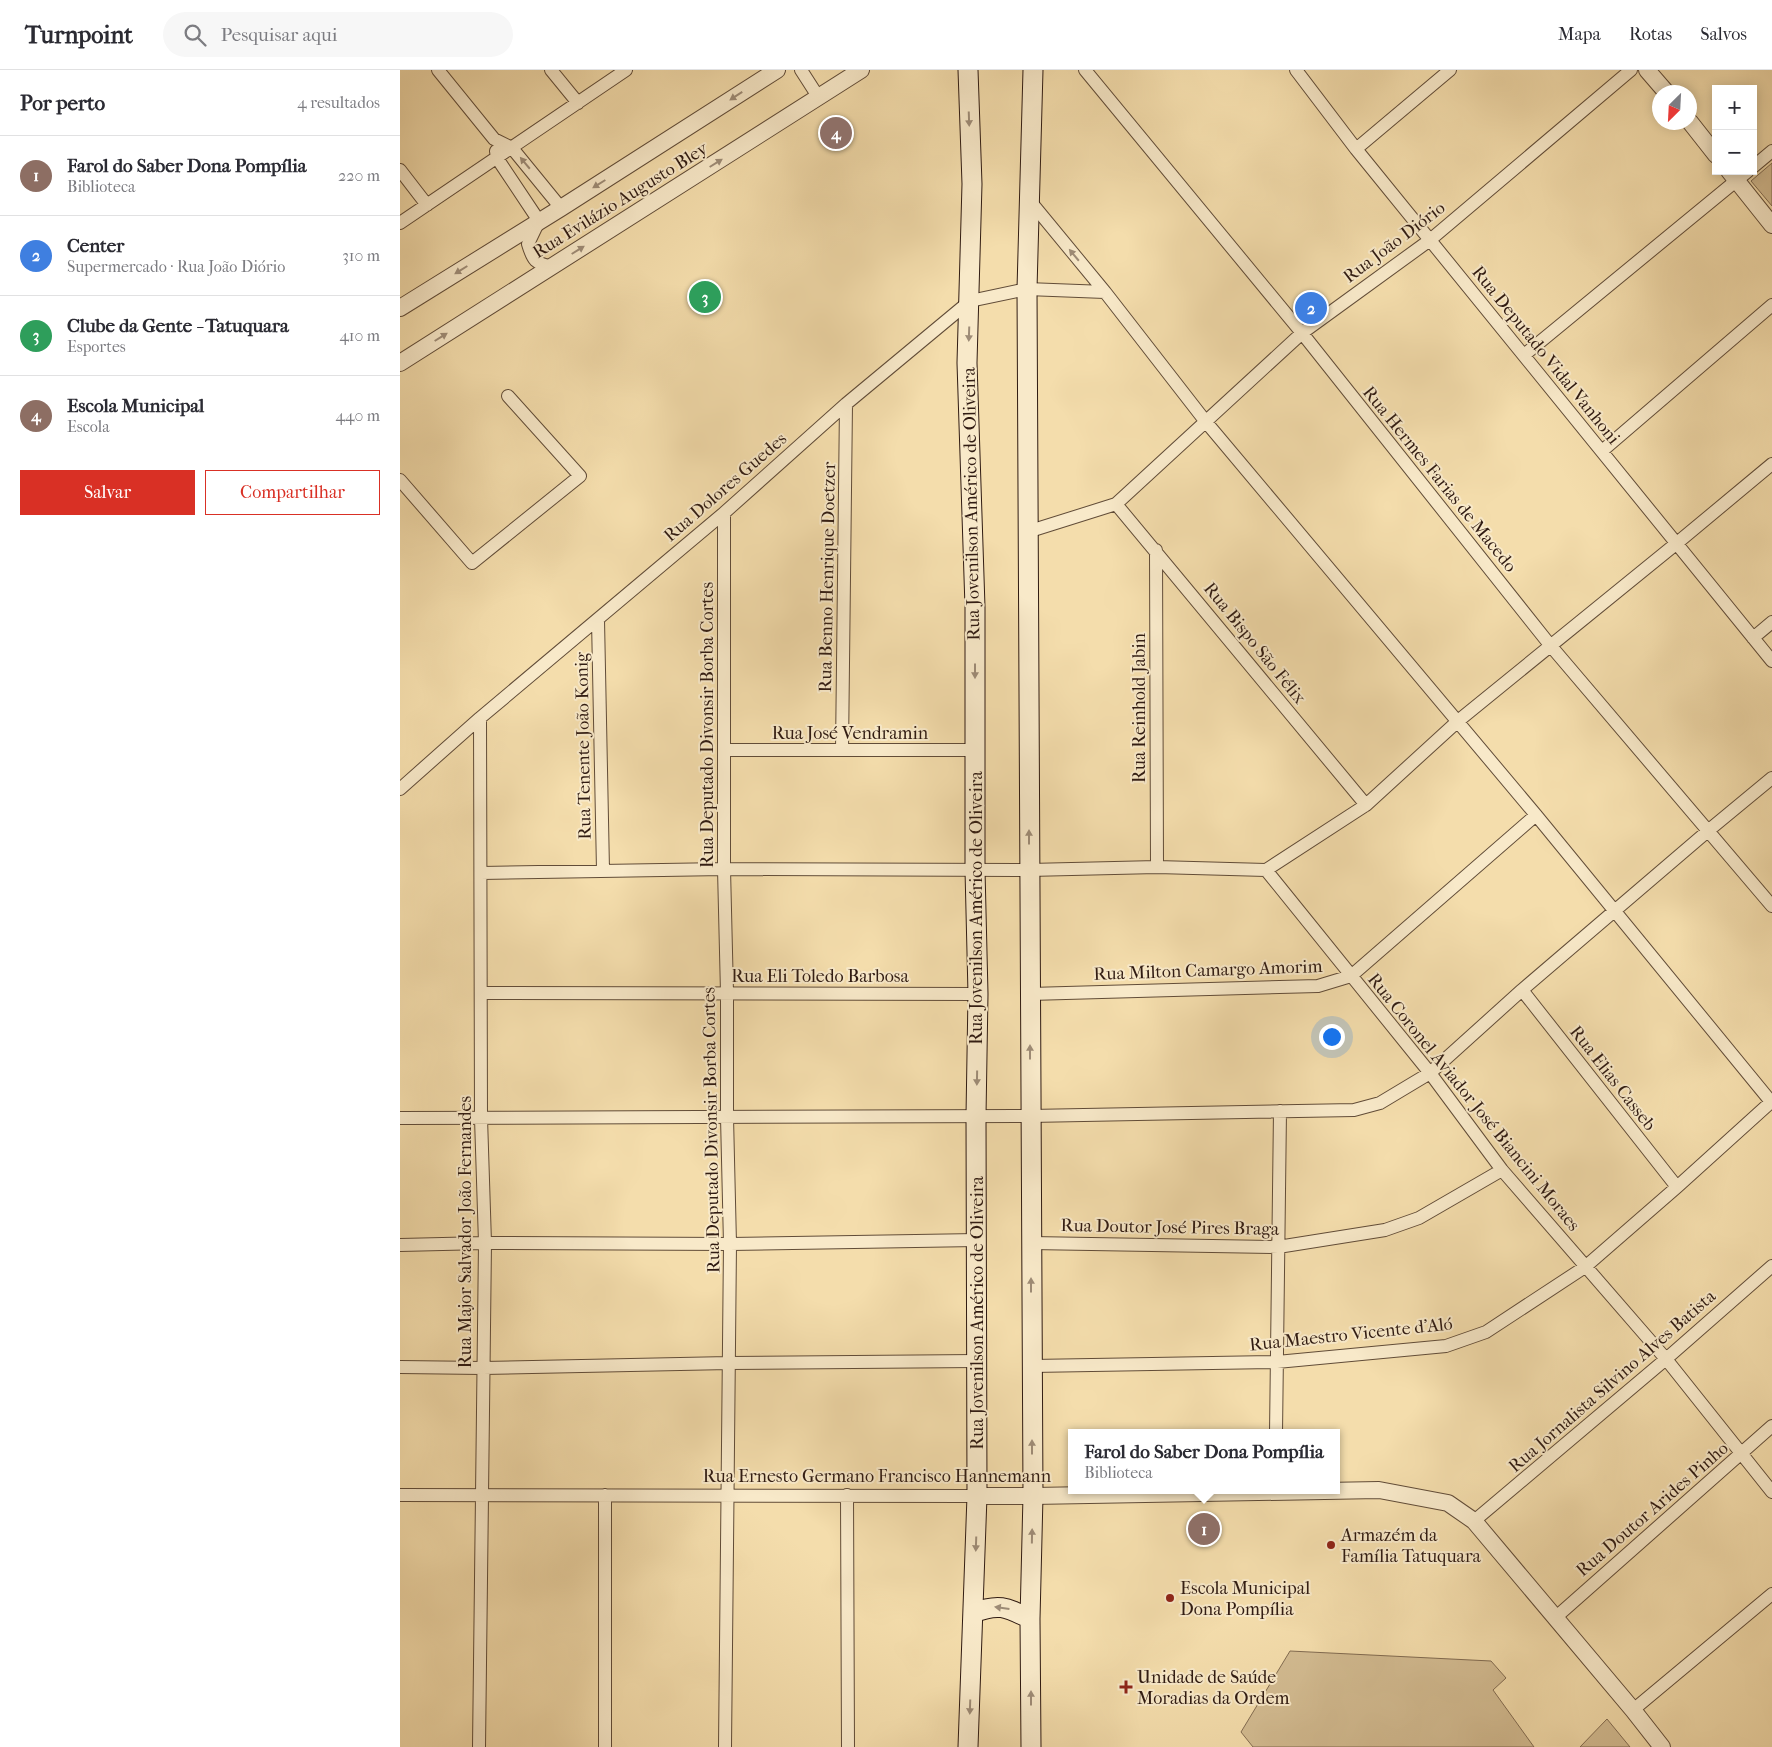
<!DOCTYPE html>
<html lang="pt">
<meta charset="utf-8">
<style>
body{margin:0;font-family:"IM FELL French Canon",serif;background:#f7f7f7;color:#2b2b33}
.controls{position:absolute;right:15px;top:15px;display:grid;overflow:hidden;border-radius:0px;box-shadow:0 2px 12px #0003}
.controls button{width:45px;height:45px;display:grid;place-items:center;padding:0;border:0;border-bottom:1px solid #e1e1e2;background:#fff;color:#2b2b33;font:25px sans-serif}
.compass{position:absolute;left:1252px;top:15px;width:45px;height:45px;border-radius:50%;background:#fff;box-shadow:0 2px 12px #0003;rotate:204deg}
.you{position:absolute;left:931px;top:966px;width:18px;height:18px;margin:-12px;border:4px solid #fff;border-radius:50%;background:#1a73e8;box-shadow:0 0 0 8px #1a73e833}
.badge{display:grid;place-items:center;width:32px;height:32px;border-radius:50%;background:#d93025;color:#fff;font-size:16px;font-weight:700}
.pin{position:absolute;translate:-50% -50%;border:2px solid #fff;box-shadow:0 1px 5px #0006}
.popup{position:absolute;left:668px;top:1359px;width:272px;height:65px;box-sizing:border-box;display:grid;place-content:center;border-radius:0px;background:#fff;filter:drop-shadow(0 1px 4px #0005);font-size:16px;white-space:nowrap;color:#7c7c81}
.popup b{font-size:19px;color:#2b2b33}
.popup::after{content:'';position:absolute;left:50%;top:100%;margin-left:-10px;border:10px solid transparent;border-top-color:#fff}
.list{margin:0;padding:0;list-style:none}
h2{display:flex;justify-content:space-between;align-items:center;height:65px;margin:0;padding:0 20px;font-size:21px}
h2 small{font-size:16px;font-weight:400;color:#7c7c81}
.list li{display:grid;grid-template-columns:32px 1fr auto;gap:15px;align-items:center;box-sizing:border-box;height:80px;padding:0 20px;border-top:1px solid #e1e1e2}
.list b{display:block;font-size:19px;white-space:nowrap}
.list p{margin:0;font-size:16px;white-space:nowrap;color:#7c7c81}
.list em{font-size:16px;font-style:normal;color:#7c7c81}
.actions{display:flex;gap:10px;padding:15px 20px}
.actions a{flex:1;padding:11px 0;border:1px solid #d93025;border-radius:0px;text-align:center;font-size:18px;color:#d93025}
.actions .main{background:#d93025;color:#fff}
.icon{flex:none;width:28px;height:28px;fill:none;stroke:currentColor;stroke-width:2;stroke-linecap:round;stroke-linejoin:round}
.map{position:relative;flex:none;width:1372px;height:1677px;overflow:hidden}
header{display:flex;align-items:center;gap:30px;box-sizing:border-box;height:70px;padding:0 25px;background:#fff;border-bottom:1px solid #e1e1e2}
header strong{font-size:24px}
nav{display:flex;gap:28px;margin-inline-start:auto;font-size:18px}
.search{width:350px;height:45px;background:#f7f7f7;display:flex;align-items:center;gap:12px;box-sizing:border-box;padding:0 18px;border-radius:28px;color:#7c7c81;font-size:19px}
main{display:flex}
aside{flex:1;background:#fff}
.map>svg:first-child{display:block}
.park{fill:#d3bc92;stroke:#826c52}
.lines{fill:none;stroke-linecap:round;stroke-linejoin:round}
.minor-casing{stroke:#614c38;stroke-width:14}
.tertiary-casing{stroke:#614c38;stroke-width:18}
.secondary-casing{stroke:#301b12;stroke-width:21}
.minor{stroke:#f8e9c9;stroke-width:12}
.tertiary{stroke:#f8e9c9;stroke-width:16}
.secondary{stroke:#f8e9c9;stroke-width:19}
.oneway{fill:#9e8c77}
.poi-dot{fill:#8f2418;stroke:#f8e9c9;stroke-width:2}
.labels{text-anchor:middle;stroke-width:4;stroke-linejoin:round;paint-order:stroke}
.street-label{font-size:18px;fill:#301b12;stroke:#f8e9c9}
.poi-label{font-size:18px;fill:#301b12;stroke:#f8e9c9;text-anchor:start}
</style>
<header>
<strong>Turnpoint</strong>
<div class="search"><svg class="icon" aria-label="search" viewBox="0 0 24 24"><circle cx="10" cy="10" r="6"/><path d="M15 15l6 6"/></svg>Pesquisar aqui</div>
<nav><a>Mapa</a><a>Rotas</a><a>Salvos</a></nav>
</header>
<main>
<aside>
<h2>Por perto<small>4 resultados</small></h2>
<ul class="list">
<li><span class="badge" style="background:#8d6e63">1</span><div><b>Farol do Saber Dona Pompília</b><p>Biblioteca</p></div><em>220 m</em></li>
<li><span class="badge" style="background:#3f7fe0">2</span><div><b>Center</b><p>Supermercado · Rua João Diório</p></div><em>310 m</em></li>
<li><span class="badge" style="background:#2e9e5b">3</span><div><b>Clube da Gente - Tatuquara</b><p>Esportes</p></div><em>410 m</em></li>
<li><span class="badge" style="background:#8d6e63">4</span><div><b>Escola Municipal</b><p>Escola</p></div><em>440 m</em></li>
</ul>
<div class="actions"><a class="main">Salvar</a><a>Compartilhar</a></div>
</aside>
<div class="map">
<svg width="1372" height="1677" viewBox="0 0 1372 1677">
<rect width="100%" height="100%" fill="#f4ddac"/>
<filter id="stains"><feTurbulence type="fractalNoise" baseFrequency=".004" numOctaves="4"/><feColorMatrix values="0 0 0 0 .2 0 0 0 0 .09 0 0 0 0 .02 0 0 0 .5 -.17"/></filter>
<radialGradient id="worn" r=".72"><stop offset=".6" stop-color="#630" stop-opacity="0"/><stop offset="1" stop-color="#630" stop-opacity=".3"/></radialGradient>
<path class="park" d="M1372,93V136L1351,111Z
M890,1581L1091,1591L1106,1608L1093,1620L1134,1677H853L841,1662Z
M1207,1649L1230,1677H1180Z"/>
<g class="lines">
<defs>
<path id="minor" d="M38,0L94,69L112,78L161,138
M151,0L178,33
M401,0L419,28
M685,0L902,263L1150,575L1372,836
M896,0L956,79L1372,591
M956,79L1050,0
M96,81L97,88L139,151L128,174C133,191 135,193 152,197
M1353,97L1372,81
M0,100L27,135
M630,131L705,222L806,352L1136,745L1372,1033
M0,153L226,0
M1124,285L1348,101
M1202,381L1372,235
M0,410L72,493L180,406L108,326
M716,434L966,735
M324,443V799L327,923V1047L330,1174L325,1677
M627,462L716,434L902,263L1030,170L1231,0
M756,480L757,797
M198,550L203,800
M1353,568L1372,552
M325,680H575
M442,680L446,334
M0,719L80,648L324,443L446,334L570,231L627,219L705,222
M866,800L1030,1003L1102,1100L1266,1289L1372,1422
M81,803L324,799L629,800L757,797L866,800L966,735L1058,651L1277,473L1372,394
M1122,920L1277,1117
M81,923L578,924
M630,924L918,916L951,906L1136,745
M0,1048L630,1046L954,1040L980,1033L1030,1003L1122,920L1309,760L1372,708
M631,1173L878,1177L985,1160L1019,1148L1102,1100
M0,1175L85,1173L330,1174L577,1170
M632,1296L877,1292L1046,1276L1086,1262L1185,1197L1277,1117L1371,1032
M0,1297L83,1298L329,1293L577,1291
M876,1363L880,1041
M0,1425L577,1426
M205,1425V1677
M447,1425L448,1677
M1074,1451L1266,1289L1372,1196
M1155,1548L1372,1356
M1233,1640L1372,1524
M79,1677L85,1173L81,1048L80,648"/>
<path id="tertiary" d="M1247,0L1266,22
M1290,52L1316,85
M1329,101L1372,155
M0,238L161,138L377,0
M0,293L461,0
M577,1426H633L979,1420L1048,1433L1074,1451L1233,1640L1262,1677"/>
<path id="secondary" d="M568,0L572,114L567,293L575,537V800L578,924L576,1046L577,1426L568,1677
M573,1543C599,1533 606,1537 630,1549
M631,1677L630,1549L633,1426L627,219L633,0"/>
</defs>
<use href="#minor" class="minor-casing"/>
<use href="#tertiary" class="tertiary-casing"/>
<use href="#secondary" class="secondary-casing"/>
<use href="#minor" class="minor"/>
<use href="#tertiary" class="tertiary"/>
<use href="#secondary" class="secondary"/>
</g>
<defs><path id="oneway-solid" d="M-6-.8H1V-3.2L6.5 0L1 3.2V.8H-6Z" transform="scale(1.25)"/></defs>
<g class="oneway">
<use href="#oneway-solid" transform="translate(336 26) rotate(147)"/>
<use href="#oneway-solid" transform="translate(569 49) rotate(88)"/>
<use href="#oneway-solid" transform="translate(125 93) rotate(-130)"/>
<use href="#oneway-solid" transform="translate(316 93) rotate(-32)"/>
<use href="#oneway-solid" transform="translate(199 114) rotate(148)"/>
<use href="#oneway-solid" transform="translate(178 180) rotate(-32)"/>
<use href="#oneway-solid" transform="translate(674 185) rotate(-130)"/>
<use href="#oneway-solid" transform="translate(61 200) rotate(148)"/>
<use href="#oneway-solid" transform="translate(569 264) rotate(92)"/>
<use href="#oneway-solid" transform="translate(41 267) rotate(-32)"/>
<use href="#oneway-solid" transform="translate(575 601) rotate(90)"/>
<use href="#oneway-solid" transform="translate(629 767) rotate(-90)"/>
<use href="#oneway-solid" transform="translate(630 982) rotate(-90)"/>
<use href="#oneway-solid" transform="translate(577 1008) rotate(91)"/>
<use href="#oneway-solid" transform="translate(631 1215) rotate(-90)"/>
<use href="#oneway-solid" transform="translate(632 1377) rotate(-90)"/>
<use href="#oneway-solid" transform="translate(632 1466) rotate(-89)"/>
<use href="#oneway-solid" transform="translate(576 1474) rotate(92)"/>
<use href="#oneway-solid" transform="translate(602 1538) rotate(-172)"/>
<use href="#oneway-solid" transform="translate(631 1628) rotate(-90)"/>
<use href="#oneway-solid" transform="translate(570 1637) rotate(92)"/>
</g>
<g class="poi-dot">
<circle cx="931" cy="1475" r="5"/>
<circle cx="770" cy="1528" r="5"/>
<path d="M723.5 1609.5h5v5h5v5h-5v5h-5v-5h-5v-5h5z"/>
</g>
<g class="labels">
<g class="street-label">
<text transform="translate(220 130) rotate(-32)" y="6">Rua Evilázio Augusto Bley</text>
<text transform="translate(994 172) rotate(-37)" y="6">Rua João Diório</text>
<text transform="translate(1146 285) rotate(51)" y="6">Rua Deputado Vidal Vanhoni</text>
<text transform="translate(1040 409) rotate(51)" y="6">Rua Hermes Farias de Macedo</text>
<text transform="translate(325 417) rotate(-41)" y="6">Rua Dolores Guedes</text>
<text transform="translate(571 434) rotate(-91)" y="6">Rua Jovenilson Américo de Oliveira</text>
<text transform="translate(427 507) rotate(-89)" y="6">Rua Benno Henrique Doetzer</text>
<text transform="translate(855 573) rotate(51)" y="6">Rua Bispo São Félix</text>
<text transform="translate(739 638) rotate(-90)" y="6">Rua Reinhold Jabin</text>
<text transform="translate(307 655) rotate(-90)" y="6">Rua Deputado Divonsir Borba Cortes</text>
<text x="450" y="669">Rua José Vendramin</text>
<text transform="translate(183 676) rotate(-91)" y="6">Rua Tenente João Konig</text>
<text transform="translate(576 838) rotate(-90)" y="6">Rua Jovenilson Américo de Oliveira</text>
<text transform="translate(808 900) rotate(-2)" y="6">Rua Milton Camargo Amorim</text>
<text x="420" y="912">Rua Eli Toledo Barbosa</text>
<text transform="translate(1213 1008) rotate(52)" y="6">Rua Elias Casseb</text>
<text transform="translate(1074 1032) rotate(51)" y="6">Rua Coronel Aviador José Biancini Moraes</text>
<text transform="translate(311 1060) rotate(-91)" y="6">Rua Deputado Divonsir Borba Cortes</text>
<text transform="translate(770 1157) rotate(1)" y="6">Rua Doutor José Pires Braga</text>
<text transform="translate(65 1162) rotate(-90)" y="6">Rua Major Salvador João Fernandes</text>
<text transform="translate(577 1243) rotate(-90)" y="6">Rua Jovenilson Américo de Oliveira</text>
<text transform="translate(951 1264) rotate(-6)" y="6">Rua Maestro Vicente d'Aló</text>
<text transform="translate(1212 1311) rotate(-41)" y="6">Rua Jornalista Silvino Alves Batista</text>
<text x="477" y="1412">Rua Ernesto Germano Francisco Hannemann</text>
<text transform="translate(1252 1439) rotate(-41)" y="6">Rua Doutor Arides Pinho</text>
</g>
<g class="poi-label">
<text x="941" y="1471">Armazém da<tspan x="941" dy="21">Família Tatuquara</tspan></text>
<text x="780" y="1524">Escola Municipal<tspan x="780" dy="21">Dona Pompília</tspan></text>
<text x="737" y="1613">Unidade de Saúde<tspan x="737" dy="21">Moradias da Ordem</tspan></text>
</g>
</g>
<rect width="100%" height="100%" filter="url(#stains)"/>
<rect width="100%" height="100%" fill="url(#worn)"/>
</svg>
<div class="controls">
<button>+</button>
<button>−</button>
</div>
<svg class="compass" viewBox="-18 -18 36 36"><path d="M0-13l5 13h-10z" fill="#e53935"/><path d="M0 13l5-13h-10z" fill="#7c7c81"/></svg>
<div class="you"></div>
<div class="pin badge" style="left:804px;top:1459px;background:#8d6e63">1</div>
<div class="popup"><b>Farol do Saber Dona Pompília</b>Biblioteca</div>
<div class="pin badge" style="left:911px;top:238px;background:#3f7fe0">2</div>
<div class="pin badge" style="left:305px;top:227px;background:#2e9e5b">3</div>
<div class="pin badge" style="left:436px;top:63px;background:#8d6e63">4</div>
</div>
</main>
